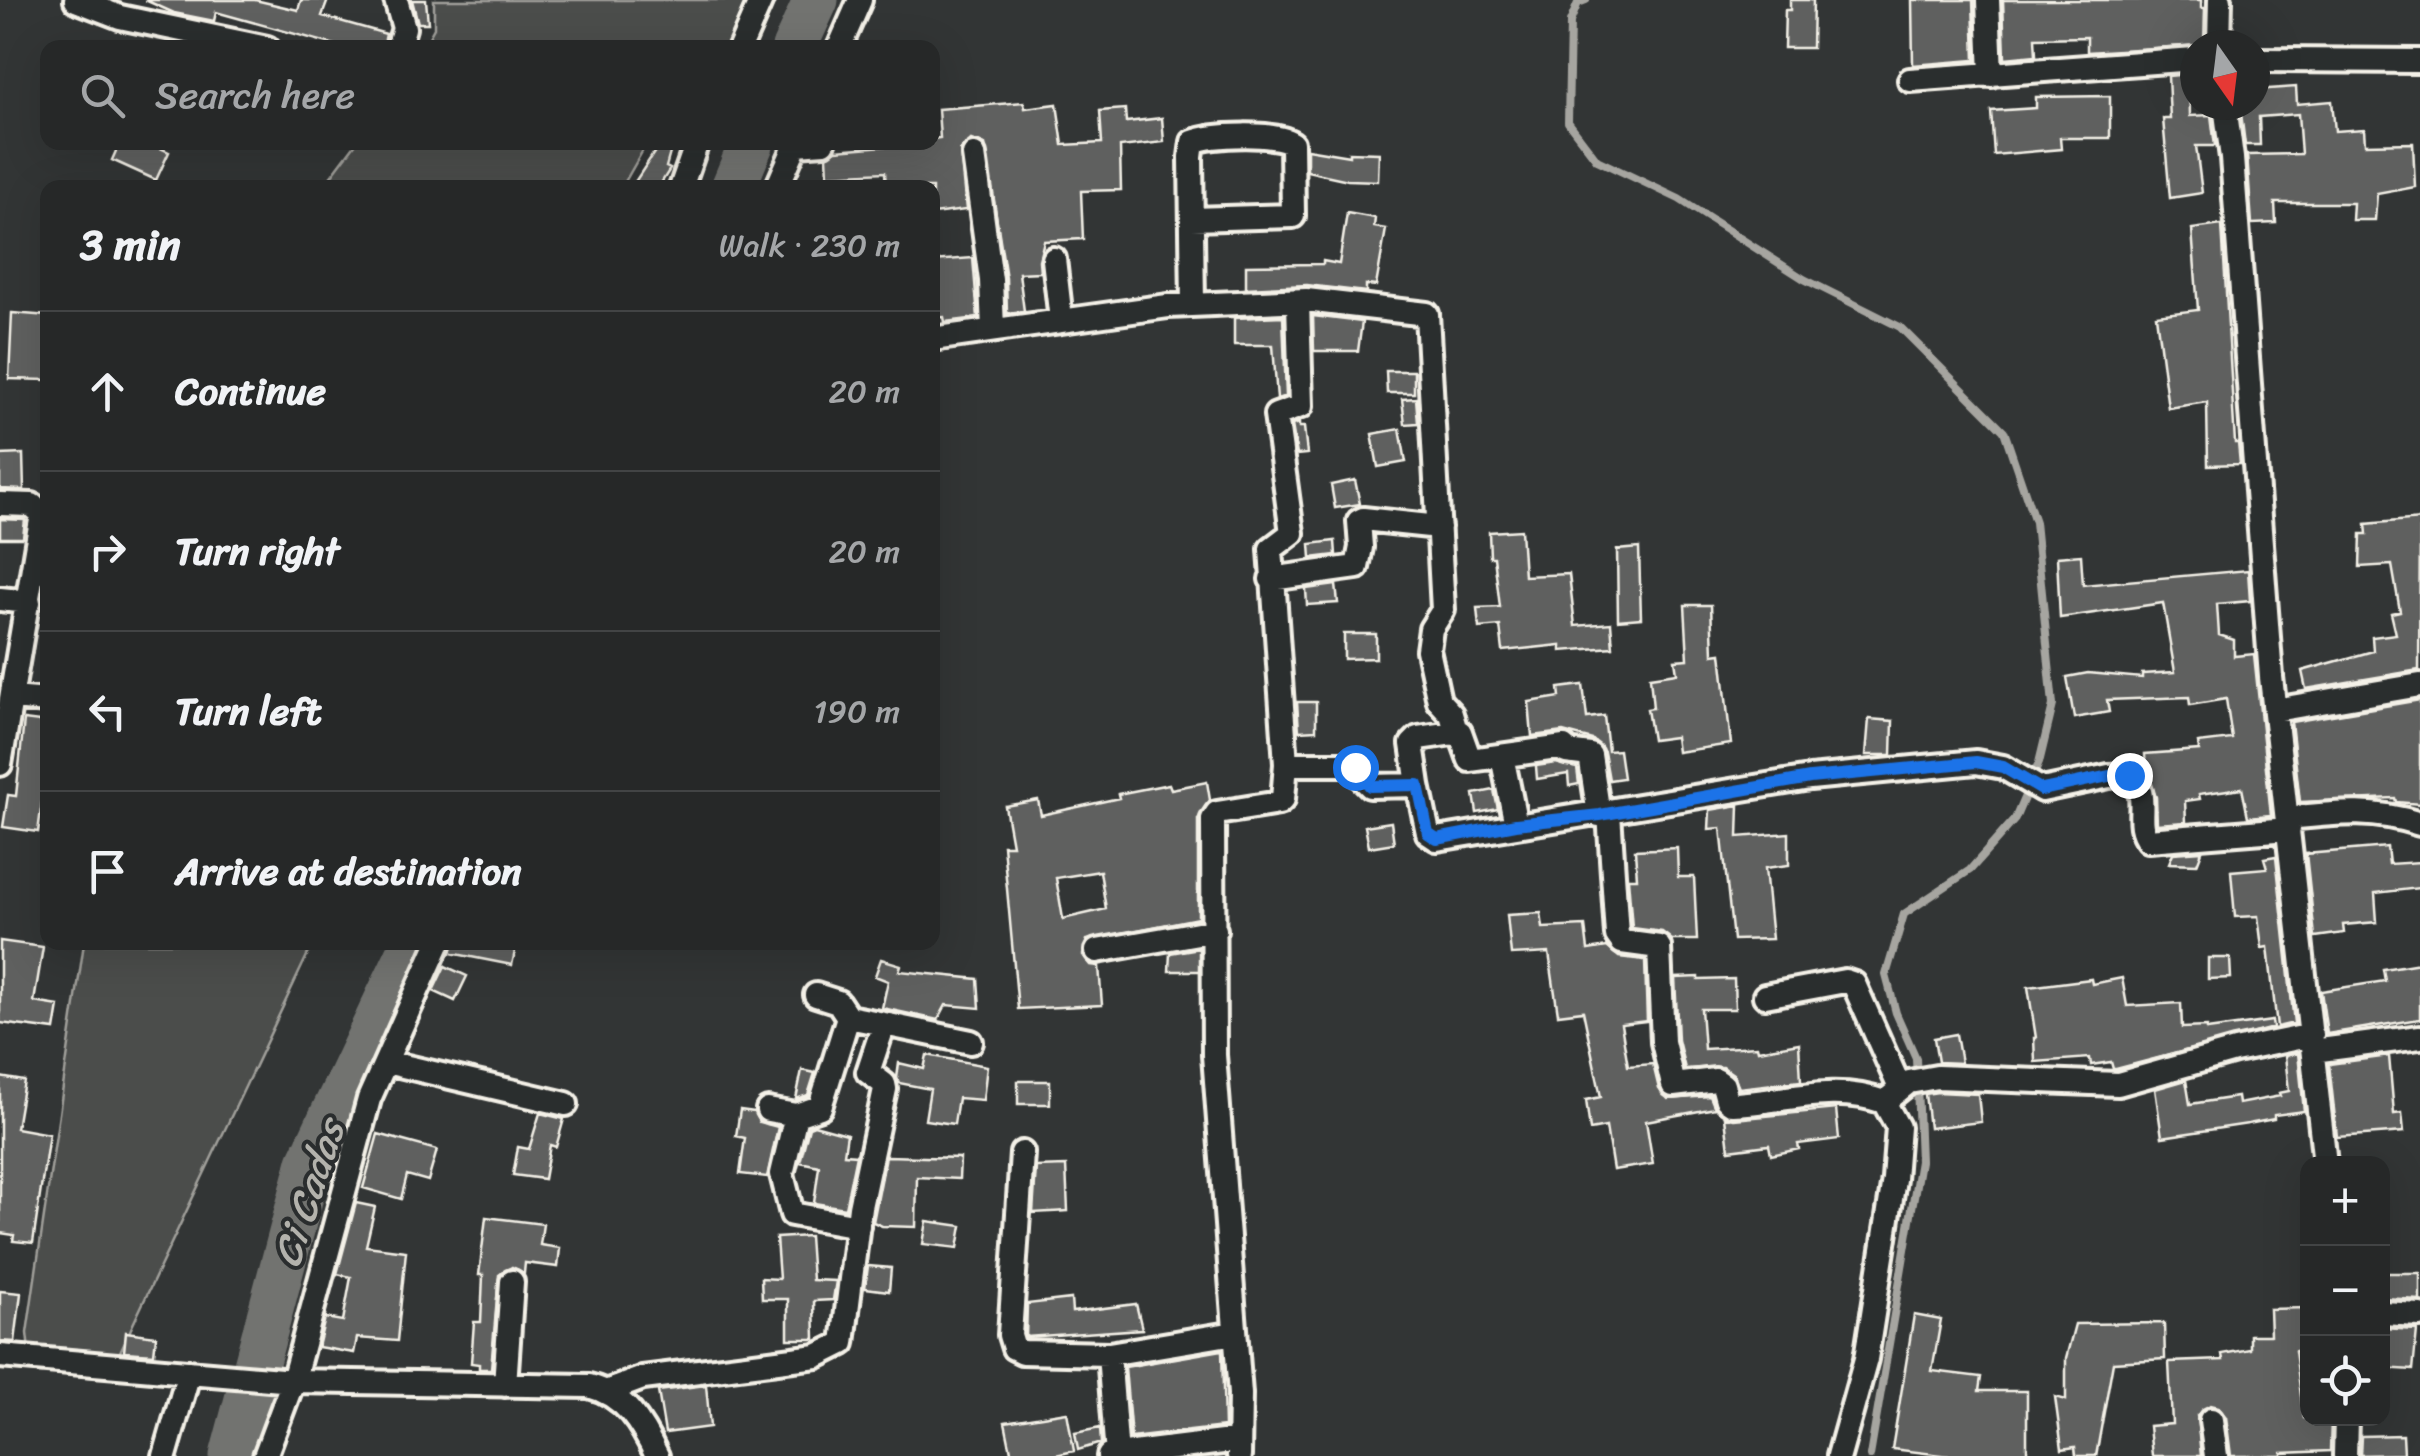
<!DOCTYPE html>
<meta charset="utf-8">
<style>
body{margin:0;font-family:Sriracha,sans-serif;background:#2e3030;color:#f1f3f6}
.controls{position:absolute;right:30px;bottom:30px;display:grid;overflow:hidden;border-radius:20px;box-shadow:0 10px 40px #0002}
.controls button{width:90px;height:90px;display:grid;place-items:center;padding:0;border:0;border-bottom:2px solid #424445;background:#262828;color:#f1f3f6;font:50px sans-serif}
.compass{position:absolute;left:2180px;top:30px;width:90px;height:90px;border-radius:50%;background:#262828;box-shadow:0 10px 40px #0002;rotate:166deg}
.stop{position:absolute;width:30px;height:30px;margin:-22px;border:8px solid #1a73e8;border-radius:50%;background:#fff}
.stop.end{background:#1a73e8;border-color:#fff;box-shadow:0 2px 10px #0008}
.list{margin:0;padding:0;list-style:none}
h2{display:flex;justify-content:space-between;align-items:center;height:130px;margin:0;padding:0 40px;font-size:42px}
h2 small{font-size:32px;font-weight:400;color:#a4a6a8}
.list li{display:grid;grid-template-columns:65px 1fr auto;gap:30px;align-items:center;box-sizing:border-box;height:160px;padding:0 40px;border-top:2px solid #424445}
.list b{display:block;font-size:38px;white-space:nowrap}
.list em{font-size:32px;font-style:normal;color:#a4a6a8}
.icon{flex:none;width:55px;height:55px;fill:none;stroke:currentColor;stroke-width:2;stroke-linecap:round;stroke-linejoin:round}
.map{position:relative;flex:none;width:2420px;height:1456px;overflow:hidden}
.search{position:absolute;background:#262828;box-shadow:0 10px 40px #0002;left:40px;top:40px;width:900px;height:110px;display:flex;align-items:center;gap:25px;box-sizing:border-box;padding:0 35px;border-radius:20px;color:#a4a6a8;font-size:38px}
.panel{position:absolute;background:#262828;box-shadow:0 10px 40px #0002;left:40px;top:180px;width:900px;height:770px;border-radius:20px}
.map>svg:first-child{display:block}
.green{fill:#4b4d4c;stroke:#a09f9a;stroke-width:2.5}
.lines{fill:none;stroke-linecap:round;stroke-linejoin:round}
.stream{stroke:#a6a5a0;stroke-width:8}
.river{stroke:#727370;stroke-width:45}
.building{fill:#5f605f;stroke:#f4f1e8;stroke-width:2.5;fill-rule:evenodd}
.minor-casing{stroke:#f4f1e8;stroke-width:30}
.minor{stroke:#2a2d2e;stroke-width:22}
.route{stroke:#1a73e8;stroke-width:12}
.labels{text-anchor:middle;stroke-width:8;stroke-linejoin:round;paint-order:stroke}
.water-label{font-size:40px;font-style:italic;fill:#b3b2ac;stroke:#2a2d2e}
</style>
<div class="map">
<svg width="2420" height="1456" viewBox="0 0 2420 1456">
<rect width="100%" height="100%" fill="#323535"/>
<filter id="ink" filterUnits="userSpaceOnUse"><feTurbulence type="fractalNoise" baseFrequency=".01" numOctaves="2"/><feDisplacementMap in="SourceGraphic" scale="20" xChannelSelector="R" yChannelSelector="G"/><feConvolveMatrix kernelMatrix="1 2 1 2 8 2 1 2 1" color-interpolation-filters="sRGB"/></filter>
<g filter="url(#ink)">
<path class="green" d="M434,0H752L730,47L423,48L434,28Z
M356,143V142L647,143L622,187H323Z
M84,943H313L118,1356L29,1351L27,1333Z"/>
<g class="lines">
<path class="stream" d="M1586,0L1578,3L1570,22L1568,122L1597,160L1679,199L1804,279L1900,327L2004,431L2035,522L2053,705L2039,763L2015,819L1970,870L1904,914L1886,975L1896,1013L1916,1058L1920,1161L1870,1456"/>
<path class="river" d="M794,48L816,0
M733,188L752,142
M232,1456L310,1162L414,942"/>
</g>
<path class="building" d="M145,0H255L298,10L301,0H328L322,16L386,34L383,48H346L216,12L214,21L174,13Z
M412,0H426L428,23H418Z
M1790,0H1813L1812,48H1784L1785,10H1790Z
M1912,0H1973L1975,60L1913,65Z
M2003,0H2201V8H2205L2204,45L2087,52V37L2035,38L2036,55L2005,58Z
M2189,74L2190,116L2211,115L2215,146H2196L2202,193L2170,198L2163,119H2170L2168,76Z
M2296,87L2297,104L2332,101L2335,131L2364,129L2365,144L2413,143L2415,187L2377,194L2375,220H2352L2353,203H2275L2276,223L2252,224L2247,155L2301,154L2298,114L2259,117L2260,145H2245L2240,105H2255V90Z
M2110,96V138H2060L2061,149L1994,155L1991,111L2036,108V97Z
M1024,102L1025,108L1057,104L1063,145L1102,143L1100,111L1125,109L1126,122L1162,118L1164,142L1120,147L1121,190L1081,191L1083,239L1044,241L1039,260L1040,272L1019,273L1024,311L1007,313L1006,278L985,145L971,140L960,150L966,210L932,214V188H886L885,172L828,175L827,156L836,150L932,142V139L940,138L938,109Z
M120,142H148L169,152L156,180L112,160Z
M661,142H673L666,167L670,169L658,188H631Z
M1307,149L1349,156V152L1379,153L1378,181L1348,180L1307,171Z
M1347,213L1375,218L1374,227L1386,229L1376,286L1366,285V292L1307,285L1246,288V265L1323,264V261L1339,264Z
M2222,225L2235,443H2238L2240,464L2208,465L2207,402L2168,408L2156,315L2198,310L2192,229Z
M973,258L978,318L945,322L944,317L932,318V261Z
M12,313L48,316V380L9,379Z
M1283,316L1286,396L1277,399L1273,345H1234V318Z
M1313,316L1362,322L1358,351H1314Z
M1386,371H1414V393H1387Z
M1416,398L1418,423L1405,424L1402,399Z
M1299,423V427H1304L1307,454L1297,455L1292,425Z
M1400,429L1406,462L1378,467L1372,434Z
M23,454L24,490L0,489V455Z
M1355,480L1360,504L1335,508L1331,485Z
M0,519L25,520L23,538H0Z
M2420,519L2419,670L2306,689L2302,671L2373,651L2372,637L2396,634L2391,613L2400,611L2392,565L2360,567L2361,534H2367L2366,524Z
M1521,530L1524,576L1569,574L1575,626L1611,623L1613,647L1561,651V645L1503,651L1500,626L1479,628L1477,608L1500,607L1494,557H1490L1489,532Z
M1335,541L1336,555L1311,558L1310,544Z
M1639,548L1641,618L1618,620L1617,550Z
M2081,555L2083,585L2248,570L2250,601L2217,604L2219,635L2234,640V656L2254,654L2271,815L2248,817L2242,788L2199,794L2200,799L2185,801L2186,822L2157,824L2156,797L2146,772L2145,754L2199,750L2198,743L2232,739L2226,699L2190,705L2189,697L2107,700L2109,712L2074,718L2067,677L2088,673L2142,678V674L2175,672L2163,603L2060,618L2057,557Z
M1336,585L1338,603L1307,605L1306,589Z
M1685,605H1711L1713,654L1721,653L1731,744L1677,752L1675,737L1652,740L1647,709L1653,708L1650,677L1677,673L1675,660L1688,659Z
M1344,634H1376V658L1344,659Z
M1583,685L1587,718L1604,716L1608,751L1619,750L1623,778L1609,780L1604,752L1593,740L1563,732L1532,736L1529,702L1560,697L1559,688Z
M2420,700V804L2396,802L2395,798L2300,802L2291,722Z
M1297,702H1316V730L1299,731Z
M1869,719L1893,721L1892,755H1866Z
M24,720L48,723V796L43,795L38,832L3,827L8,795L16,796Z
M1556,763L1577,768L1579,784L1569,786L1568,774L1537,779L1536,766Z
M1207,782L1210,800L1198,819V918L1087,940L1083,955L1091,965L1099,966L1102,1005L1018,1009L1003,845H1012L1005,806L1038,800L1041,815L1119,798L1118,794L1169,784L1171,789ZM1100,871L1106,909L1063,919L1056,878Z
M1494,790L1498,809L1477,813L1474,794Z
M1739,805L1738,837L1789,833V865L1765,868L1772,939L1733,940L1721,828L1709,829L1710,810Z
M1391,822L1394,843L1369,847L1365,826Z
M2387,847L2389,864L2420,862V888L2375,893L2377,922L2343,925L2344,933L2315,937L2306,854Z
M1677,848L1678,877H1694L1697,940H1672L1662,932L1632,928L1628,878H1637L1635,850Z
M2202,851L2197,864L2169,863L2173,853Z
M2276,856L2294,1023L2277,1027L2268,947L2262,948L2258,916L2235,917L2231,871L2267,868L2264,858Z
M1541,913L1543,928L1585,926L1588,950L1607,947L1619,957L1645,960L1647,1021L1621,1024L1628,1066L1653,1064L1659,1089L1668,1099L1710,1096L1715,1108L1646,1121L1653,1164L1613,1170L1606,1127L1590,1130L1586,1100L1601,1097L1583,1011L1558,1014L1549,953L1511,955L1507,915Z
M0,941L43,947L34,1002L59,1006L55,1030L0,1023Z
M454,942H517L512,965L451,953Z
M1199,948V971H1169L1170,953Z
M2208,958H2230L2231,978L2208,979Z
M881,959L901,965L899,971L978,979L980,1008L946,1005L938,1020L882,1008L888,981L875,976Z
M2420,963V1019L2327,1034L2321,991L2385,981L2383,969Z
M445,966L467,976L455,1001L433,991Z
M1699,977V980L1734,979L1735,1009H1701L1704,1049L1757,1046L1758,1050L1799,1043L1801,1081L1739,1088L1733,1074L1723,1067L1685,1069L1678,1040L1675,978Z
M2122,978L2127,1006L2181,1003L2182,1028L2207,1027V1030L2272,1021L2273,1028L2116,1069H2113L2111,1062L2091,1065L2090,1058L2035,1062L2034,1038H2036L2028,987L2091,979L2092,984Z
M1956,1034L1961,1063L1938,1062L1934,1038Z
M2298,1053L2304,1111L2274,1115V1119L2248,1124L2162,1137L2155,1089L2186,1080L2190,1104L2237,1097L2238,1104L2280,1096L2279,1093L2289,1091L2285,1056Z
M927,1055L987,1066L983,1100L958,1098L954,1124L925,1120L930,1089L899,1083L897,1078L899,1063L924,1069Z
M2389,1056L2394,1114L2402,1113L2404,1132L2337,1137L2329,1064Z
M802,1070L815,1073L808,1095L796,1099Z
M0,1077L24,1081L16,1128L49,1134L33,1243L13,1241L14,1235L0,1233Z
M1018,1081H1050V1104H1018Z
M1938,1092L1978,1094L1981,1122L1929,1128L1925,1094Z
M1836,1109L1839,1139L1798,1144L1799,1149L1771,1155L1769,1145L1729,1150L1725,1117L1734,1119Z
M740,1110L754,1112L759,1122L778,1127L767,1177L740,1174L745,1138L736,1136Z
M540,1113L564,1119L556,1147L550,1145L544,1179L513,1175L518,1147L529,1149Z
M814,1125L847,1134L844,1154L856,1155L845,1208L814,1203L819,1166L800,1162L809,1127Z
M378,1134L437,1150L428,1181L407,1175L401,1199L363,1188Z
M886,1156L960,1158L959,1179L917,1177L916,1227L882,1226L873,1222Z
M1066,1166L1068,1211L1033,1213L1036,1167Z
M356,1203L375,1207L366,1246L406,1251L397,1341L357,1338L354,1353L318,1347L325,1318L343,1321L351,1277L337,1274Z
M486,1217L543,1224L540,1245L560,1248L558,1267L525,1263L524,1273L512,1267L499,1275L491,1369H479V1364L471,1363L474,1322H481L483,1275H479Z
M927,1221L962,1226L958,1248L923,1244Z
M809,1236L812,1280L836,1281L833,1300L814,1301L815,1339H788V1299H762L761,1278L779,1279L776,1238Z
M868,1266L891,1268L889,1291L865,1288Z
M2384,1273H2420V1300L2383,1298Z
M0,1291L21,1293L15,1342L0,1341Z
M1071,1299L1072,1312L1136,1304L1142,1329L1026,1337L1027,1304Z
M2308,1308V1351H2295L2304,1418H2331L2330,1451L2282,1453V1456H2231L2226,1417L2218,1407L2210,1405L2197,1415L2201,1456H2152L2149,1426L2172,1424L2169,1362L2223,1360L2222,1354L2250,1349V1335H2270L2269,1309Z
M1914,1315L1941,1320L1932,1371L1981,1377L1979,1391H2027V1453L1950,1456L1892,1449Z
M2164,1323L2165,1359L2113,1362L2096,1456H2076L2075,1447L2062,1449L2055,1397L2066,1400V1358L2075,1324Z
M2382,1328L2417,1330L2413,1370L2382,1368Z
M126,1332L156,1336L154,1354L124,1352Z
M1222,1350L1224,1427L1131,1438L1125,1367Z
M706,1385L710,1427L665,1433L658,1391Z
M1067,1412L1074,1451L1051,1456H1012L1005,1422Z
M1100,1428L1101,1443L1078,1450L1075,1433Z
M2403,1435L2404,1454L2360,1455L2361,1436Z"/>
<g class="lines">
<defs>
<path id="minor" d="M76,0L120,17L267,48
M396,0L404,28L398,48
M1988,0L1991,75
M2219,45L2220,0
M740,48L761,0
M839,48L860,0
M2255,60L2420,61
M1910,80L2195,59
M2225,105L2232,158L2271,677L2325,1164
M796,144L824,142
M974,155L991,280L993,330
M681,188L697,142
M777,188L797,142
M1192,219L1293,216L1292,143C1276,132 1212,134 1193,142L1191,157L1193,305
M1054,259L1061,320
M932,339L1168,306L1306,300L1427,314L1443,610L1431,629L1428,650L1439,701L1451,714L1456,731
M0,504L32,505L42,514L0,764
M1271,579L1357,567L1361,547L1359,521L1363,519L1439,527
M0,599L29,602
M12,698L48,701
M2275,710L2420,685
M1502,756L1516,825
M1286,764L1271,549L1292,533L1276,415L1301,406L1298,302
M1418,785L1412,744L1418,738L1460,732L1470,760L1564,747L1566,752L1590,755L1599,815
M1609,813L1617,935L1622,942L1659,947L1663,1042L1673,1085L1716,1080L1723,1085L1727,1100L1733,1104C1785,1102 1833,1083 1884,1102L1898,1127L1894,1179L1866,1359L1839,1456
M2287,818C2337,813 2372,808 2420,824
M1097,951L1215,930
M816,995L838,1002L848,1017L884,1024
M1765,996L1845,981L1854,984L1900,1088
M2313,1051L2420,1037
M386,1062L566,1104
M1884,1102L1909,1082L1937,1077L2118,1084L2235,1051L2312,1035
M768,1110L796,1115L820,1107L848,1017
M796,1115L782,1174L792,1214L858,1226
M1022,1153L1010,1335L1014,1348L1022,1352L1109,1354
M2382,1313L2420,1315
M0,1356L293,1381L589,1386C625,1395 642,1424 657,1456
M505,1385L512,1282
M608,1391L643,1378L817,1356L843,1343L860,1207L885,1089L884,1084L868,1072L884,1024L971,1042
M2211,1420L2216,1456
M165,1456L189,1372
M265,1456L293,1381L369,1099L439,942
M1109,1456L1239,1440
M1117,1456L1109,1354L1235,1333
M1239,1456L1240,1394L1214,1055L1213,819L1217,813L1279,803L1283,799L1286,764H1348L1370,786L1418,785L1428,833L1437,839L1810,778L1976,762L2003,767L2042,790L2109,776L2129,775C2153,795 2132,821 2148,840L2289,829
M2345,1456L2346,1418"/>
</defs>
<use href="#minor" class="minor-casing"/>
<use href="#minor" class="minor"/>
</g>
</g>
<g class="lines" filter="url(#ink)">
<path class="route" d="M1355,767L1370,786L1418,785L1428,833L1437,839L1516,824L1600,815L1810,778L1976,762L2003,767L2042,790L2109,776L2129,775"/>
</g>
<g class="labels">
<g class="water-label">
<text transform="translate(308 1193) rotate(-72)" y="14">Ci Cadas</text>
</g>
</g>
</svg>
<div class="controls">
<button>+</button>
<button>−</button>
<button><svg class="icon" aria-label="locate" viewBox="0 0 24 24"><circle cx="12" cy="12" r="6"/><path d="M12 2v4M12 18v4M2 12h4M18 12h4"/></svg></button>
</div>
<svg class="compass" viewBox="-18 -18 36 36"><path d="M0-13l5 13h-10z" fill="#e53935"/><path d="M0 13l5-13h-10z" fill="#a4a6a8"/></svg>
<div class="stop" style="left:1355px;top:767px"></div>
<div class="stop end" style="left:2129px;top:775px"></div>
<div class="search"><svg class="icon" aria-label="search" viewBox="0 0 24 24"><circle cx="10" cy="10" r="6"/><path d="M15 15l6 6"/></svg>Search here</div>
<section class="panel">
<h2>3 min<small>Walk · 230 m</small></h2>
<ul class="list">
<li><svg class="icon" aria-label="ahead" viewBox="0 0 24 24"><path d="M12 20V5M6 11l6-6 6 6"/></svg><div><b>Continue</b></div><em>20 m</em></li>
<li><svg class="icon" aria-label="right" viewBox="0 0 24 24"><path d="M7 20v-9h11M14 6l5 5-5 5"/></svg><div><b>Turn right</b></div><em>20 m</em></li>
<li><svg class="icon" aria-label="left" viewBox="0 0 24 24"><path d="M17 20v-9H6M10 6l-5 5 5 5"/></svg><div><b>Turn left</b></div><em>190 m</em></li>
<li><svg class="icon" aria-label="arrive" viewBox="0 0 24 24"><path d="M6 21V4h12l-3 4 3 4H6"/></svg><div><b>Arrive at destination</b></div></li>
</ul>
</section>
</div>
